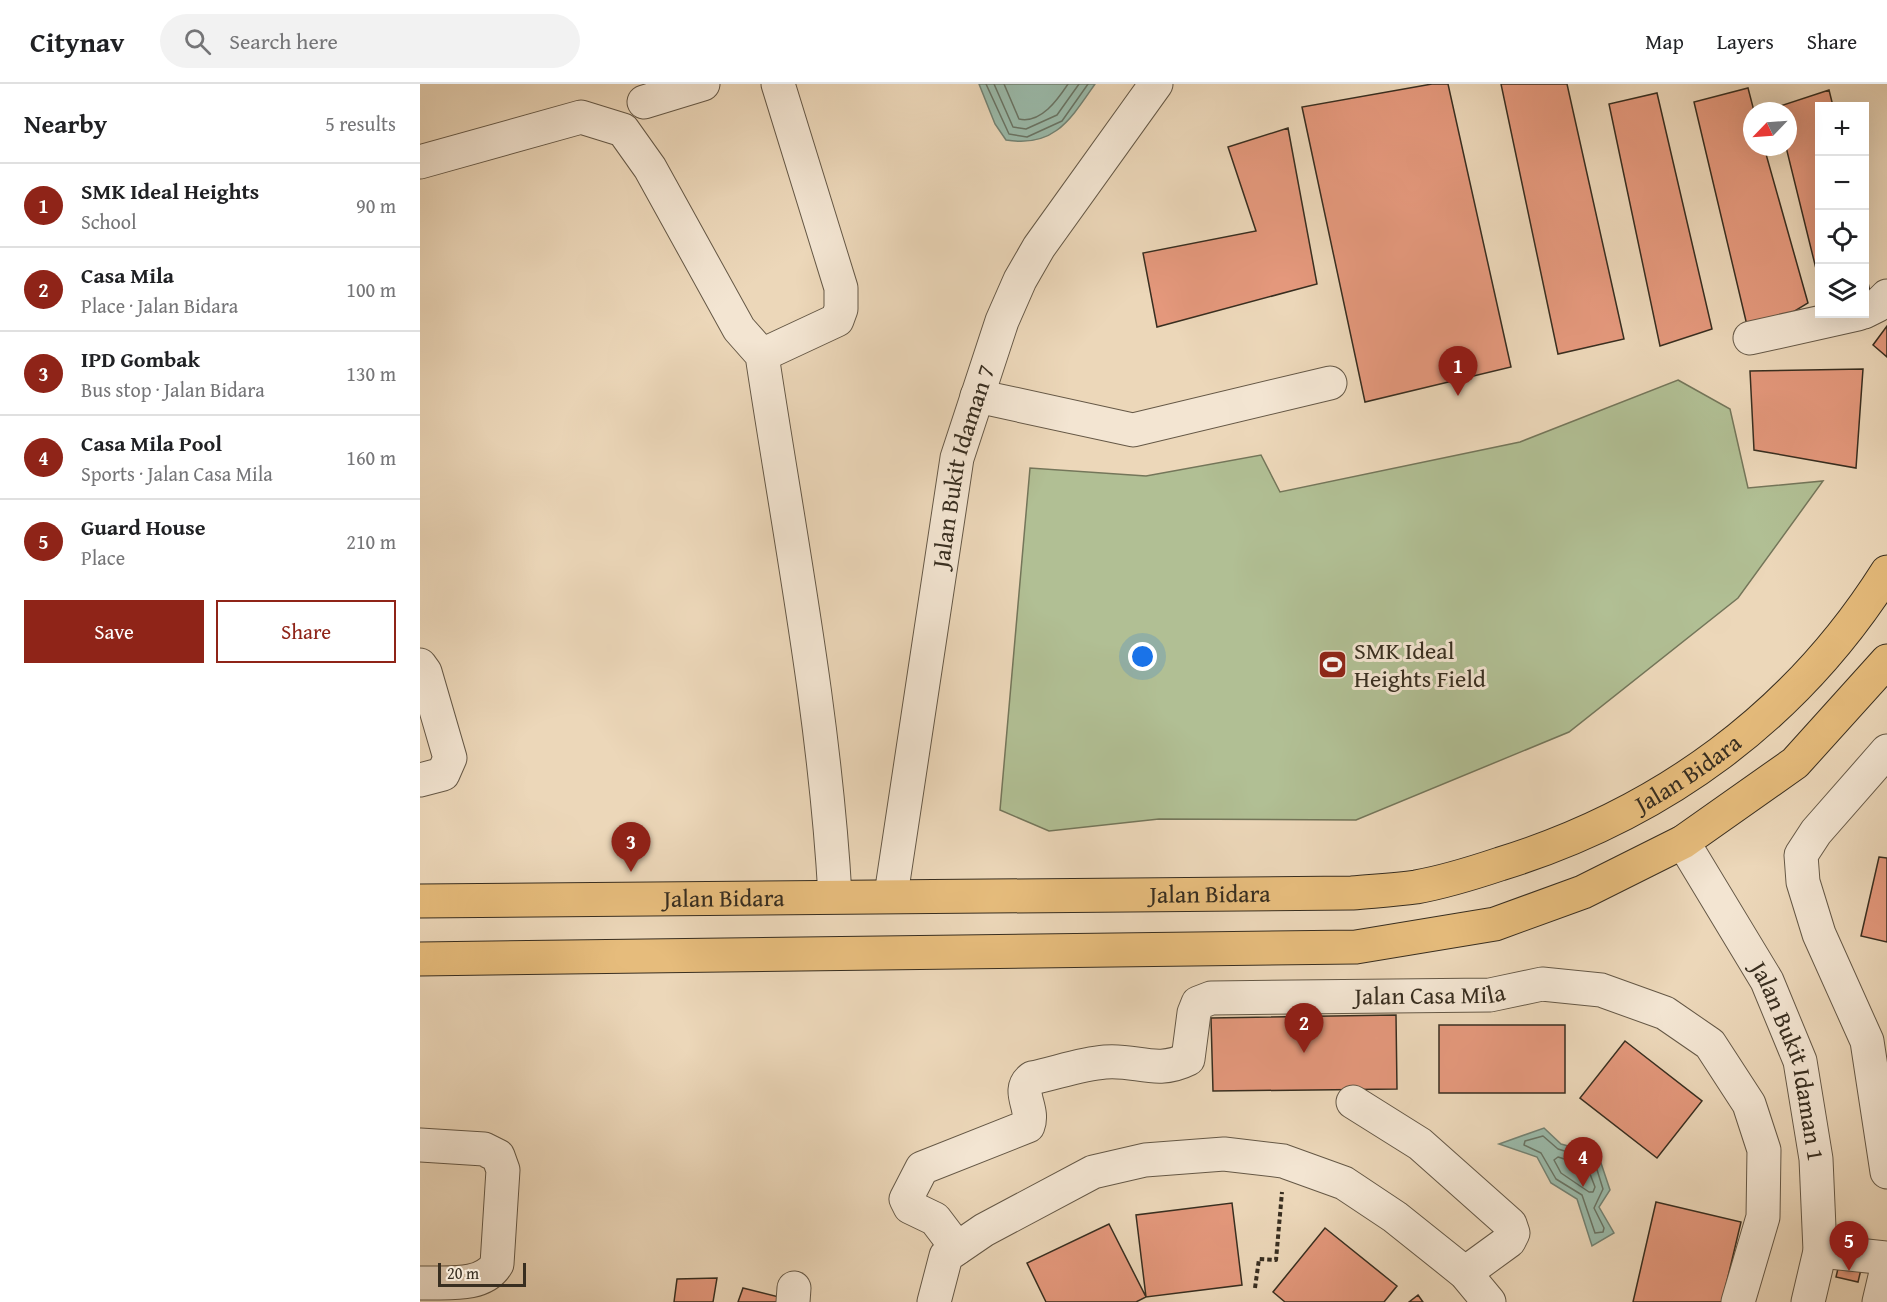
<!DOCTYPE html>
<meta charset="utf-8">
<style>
body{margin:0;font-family:"Gentium Book Plus",serif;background:#f2f2f2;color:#202124}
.controls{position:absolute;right:18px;top:18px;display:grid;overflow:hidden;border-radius:0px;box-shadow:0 6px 24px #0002}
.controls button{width:54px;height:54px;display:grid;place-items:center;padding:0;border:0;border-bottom:2px solid #e0e0e0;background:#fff;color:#202124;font:30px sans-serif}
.compass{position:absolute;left:1323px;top:18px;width:54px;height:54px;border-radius:50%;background:#fff;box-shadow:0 6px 24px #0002;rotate:245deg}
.scale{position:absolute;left:18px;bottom:15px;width:88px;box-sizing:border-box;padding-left:6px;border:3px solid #382e20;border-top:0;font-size:16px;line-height:21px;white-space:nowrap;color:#382e20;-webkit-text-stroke:4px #f3e5d2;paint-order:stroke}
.you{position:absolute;left:723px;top:573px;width:21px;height:21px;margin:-15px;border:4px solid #fff;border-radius:50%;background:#1a73e8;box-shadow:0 0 0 9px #1a73e833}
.badge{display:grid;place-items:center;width:39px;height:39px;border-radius:50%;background:#8f2418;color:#fff;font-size:20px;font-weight:700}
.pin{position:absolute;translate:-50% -50px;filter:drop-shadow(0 2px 3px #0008)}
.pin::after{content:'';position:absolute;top:32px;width:21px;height:18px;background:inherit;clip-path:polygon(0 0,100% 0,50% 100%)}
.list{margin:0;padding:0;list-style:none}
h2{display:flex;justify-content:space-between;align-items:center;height:78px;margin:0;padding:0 24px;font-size:26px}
h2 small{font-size:20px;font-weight:400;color:#757577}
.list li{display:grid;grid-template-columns:39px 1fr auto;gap:18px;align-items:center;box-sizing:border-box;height:84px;padding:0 24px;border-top:2px solid #e0e0e0}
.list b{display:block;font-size:22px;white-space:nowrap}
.list p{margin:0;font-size:20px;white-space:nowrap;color:#757577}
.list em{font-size:20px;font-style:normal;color:#757577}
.actions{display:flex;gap:12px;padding:18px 24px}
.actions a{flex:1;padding:14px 0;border:2px solid #8f2418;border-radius:0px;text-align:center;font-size:21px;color:#8f2418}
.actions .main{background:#8f2418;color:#fff}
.icon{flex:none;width:33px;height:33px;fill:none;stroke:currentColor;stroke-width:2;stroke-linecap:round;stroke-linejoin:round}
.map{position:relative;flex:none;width:1467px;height:1218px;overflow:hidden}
header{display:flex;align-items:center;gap:36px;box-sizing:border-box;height:84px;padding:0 30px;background:#fff;border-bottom:2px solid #e0e0e0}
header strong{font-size:28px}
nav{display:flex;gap:33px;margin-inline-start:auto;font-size:21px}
.search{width:420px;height:54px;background:#f2f2f2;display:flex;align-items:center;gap:15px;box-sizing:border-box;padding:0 21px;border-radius:33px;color:#757577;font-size:22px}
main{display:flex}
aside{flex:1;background:#fff}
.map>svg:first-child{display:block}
.pitch{fill:#b1bf94;stroke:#74765a;stroke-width:1.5}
.water{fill:#9abaaa;stroke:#738273;stroke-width:1.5}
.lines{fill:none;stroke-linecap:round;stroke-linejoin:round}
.shore{stroke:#697465;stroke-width:1.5}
.building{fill:#e4987c;stroke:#382e20;stroke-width:1.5}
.minor-casing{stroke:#655846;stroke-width:35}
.major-casing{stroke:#382e20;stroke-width:35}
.path{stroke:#382e20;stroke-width:4;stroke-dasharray:4.5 3;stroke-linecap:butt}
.minor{stroke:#f3e5d2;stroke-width:33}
.major{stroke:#e6bc7c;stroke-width:33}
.labels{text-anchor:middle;stroke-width:6;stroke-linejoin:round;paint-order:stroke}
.street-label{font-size:24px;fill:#382e20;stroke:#f3e5d2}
.poi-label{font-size:24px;fill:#382e20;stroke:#f3e5d2;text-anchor:start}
</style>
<header>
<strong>Citynav</strong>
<div class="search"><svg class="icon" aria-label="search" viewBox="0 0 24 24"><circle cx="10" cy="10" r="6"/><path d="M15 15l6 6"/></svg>Search here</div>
<nav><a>Map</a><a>Layers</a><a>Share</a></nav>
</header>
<main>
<aside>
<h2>Nearby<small>5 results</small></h2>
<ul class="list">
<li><span class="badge">1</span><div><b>SMK Ideal Heights</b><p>School</p></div><em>90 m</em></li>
<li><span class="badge">2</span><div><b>Casa Mila</b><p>Place · Jalan Bidara</p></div><em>100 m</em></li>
<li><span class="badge">3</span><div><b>IPD Gombak</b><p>Bus stop · Jalan Bidara</p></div><em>130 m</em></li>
<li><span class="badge">4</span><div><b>Casa Mila Pool</b><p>Sports · Jalan Casa Mila</p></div><em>160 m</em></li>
<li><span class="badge">5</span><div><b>Guard House</b><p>Place</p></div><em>210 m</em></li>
</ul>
<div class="actions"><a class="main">Save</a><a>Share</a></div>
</aside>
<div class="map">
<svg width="1467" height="1218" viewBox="0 0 1467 1218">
<rect width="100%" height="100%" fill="#ecd7b9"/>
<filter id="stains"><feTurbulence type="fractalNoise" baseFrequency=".00333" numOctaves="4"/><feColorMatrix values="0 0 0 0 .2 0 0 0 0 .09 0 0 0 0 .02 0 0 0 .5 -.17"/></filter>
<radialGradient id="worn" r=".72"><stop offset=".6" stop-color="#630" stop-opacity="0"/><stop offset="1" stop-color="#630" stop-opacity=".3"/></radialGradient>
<path class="pitch" d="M1258,296L1310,325L1328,404L1403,397L1318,514L1149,648L936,736L739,735L629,747L580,726L610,384L726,392L841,371L860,408L1100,358Z"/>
<path class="water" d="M559,0H675C650,36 634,64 586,56L575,40Z
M1124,1044L1141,1060L1178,1070L1190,1106L1179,1123L1194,1149L1172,1162L1157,1115L1131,1099L1117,1073L1079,1060Z"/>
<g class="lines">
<path class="shore" d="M566,0L589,50L607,53L642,37L668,0
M574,0L593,43L606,45L637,31L659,0
M584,0L599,35C621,40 638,15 648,0
M1123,1052L1138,1065L1174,1076L1183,1105L1174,1124L1184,1144L1183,1148L1175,1149L1162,1111L1136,1095L1121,1069L1104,1061L1105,1057Z
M1138,1073L1167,1082L1175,1103L1173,1108H1169L1141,1089L1134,1076Z"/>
</g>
<path class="building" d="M1012,0H1028L1091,283L945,318L882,23Z
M1081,0H1147L1204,255L1138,270Z
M1328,4L1334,27L1332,63H1344L1388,219L1330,254L1274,18Z
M1409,6L1413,22H1400V201L1366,63L1368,27H1358L1357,23Z
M1237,9L1292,245L1240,262L1189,20Z
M868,44L897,200L737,243L723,169L836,147L808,63Z
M1444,180L1450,208L1444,210Z
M1467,242V273L1453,261Z
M1443,285L1436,384L1334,366L1330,287Z
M1459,773L1467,774V858L1441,852Z
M976,931L977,1005L793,1007L791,934Z
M1019,941H1145V1009H1019Z
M1205,957L1282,1017L1237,1074L1160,1014Z
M1236,1118L1321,1138L1302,1218H1213Z
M812,1119L822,1201L726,1213L716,1131Z
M689,1140L726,1213L716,1218H626L607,1179Z
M905,1144L977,1202L964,1218H865L853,1208Z
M1420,1176L1442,1181L1438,1198L1416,1193Z
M297,1194L293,1218H254L257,1195Z
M323,1204L359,1213V1218H318Z
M998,1211L1003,1218H989Z"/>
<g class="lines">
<defs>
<g id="minor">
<path d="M224,18L283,0"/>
<path d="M0,78L161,33L203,46L230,84L319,245L342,271C369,450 405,631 415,812"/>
<path d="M1444,228L1458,221L1467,212"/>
<path d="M1330,254L1438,230"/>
<path d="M342,271L417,236L421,225V204L358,0"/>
<path d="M557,312L713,346L910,299"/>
<path d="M0,581L5,588L30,674L23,690L0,696"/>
<path d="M1467,667L1396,748L1381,771L1383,798L1399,850L1447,957L1467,1088"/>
<path id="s1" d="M1263,758L1347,897L1380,977L1396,1075L1400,1167L1388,1218"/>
<path id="s2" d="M471,811L537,374L582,237L600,196L619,163L736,0"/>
<path d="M933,1018L1000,1060L1090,1140L1093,1149L1089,1157L1045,1189"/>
<path d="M0,1061L64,1065L78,1072L83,1086L77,1180C63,1204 25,1198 0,1199"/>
<path id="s3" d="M537,1164L515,1135L490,1123L486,1115L502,1084L608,1042C615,1024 595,1007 612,994C636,989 661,980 685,978C717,975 736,991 768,975L774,929L778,919L791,914L1070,911L1122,900L1181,906L1245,929L1290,960L1329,1020L1344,1066L1343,1133L1318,1218"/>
<path d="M1400,1167L1467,1174"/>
<path d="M373,1218L374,1204"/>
<path d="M514,1218L526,1172L564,1146L673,1088L725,1076L804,1070L863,1077L924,1099L975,1133L1045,1189L1069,1218"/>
<path d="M1459,1218L1467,1184"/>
</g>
<g id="major">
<path id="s4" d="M0,817L932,809C953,807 975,806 996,803C1024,798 1053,789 1080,780C1242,730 1376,632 1467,488"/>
<path d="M0,875L936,863L1075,840L1163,808L1263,758L1375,679L1467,577"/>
</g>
</defs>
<use href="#minor" class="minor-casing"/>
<use href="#major" class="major-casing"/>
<path class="path" d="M835,1204L839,1175L856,1176L862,1108"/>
<use href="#minor" class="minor"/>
<use href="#major" class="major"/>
</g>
<defs>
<symbol id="stadium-square" viewBox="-11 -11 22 22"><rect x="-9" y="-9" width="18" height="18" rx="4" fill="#8f2418" stroke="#f3e5d2"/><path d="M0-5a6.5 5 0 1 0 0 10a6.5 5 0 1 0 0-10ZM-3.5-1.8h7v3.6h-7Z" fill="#fff"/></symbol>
</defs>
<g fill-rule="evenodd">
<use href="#stadium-square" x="896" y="564" width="33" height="33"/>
</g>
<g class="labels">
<g class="street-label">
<text dy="8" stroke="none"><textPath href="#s2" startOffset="435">Jalan Bukit Idaman 7</textPath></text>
<text dy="8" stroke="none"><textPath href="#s4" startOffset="1293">Jalan Bidara</textPath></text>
<text dy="8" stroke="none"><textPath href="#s4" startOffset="790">Jalan Bidara</textPath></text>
<text dy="8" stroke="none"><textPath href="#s4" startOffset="304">Jalan Bidara</textPath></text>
<text dy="8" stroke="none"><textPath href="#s3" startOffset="722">Jalan Casa Mila</textPath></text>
<text dy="8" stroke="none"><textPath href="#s1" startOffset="246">Jalan Bukit Idaman 1</textPath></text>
</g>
<g class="poi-label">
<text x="934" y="575">SMK Ideal<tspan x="934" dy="28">Heights Field</tspan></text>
</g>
</g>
<rect width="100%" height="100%" filter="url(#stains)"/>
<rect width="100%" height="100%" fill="url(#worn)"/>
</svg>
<div class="controls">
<button>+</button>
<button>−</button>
<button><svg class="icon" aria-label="locate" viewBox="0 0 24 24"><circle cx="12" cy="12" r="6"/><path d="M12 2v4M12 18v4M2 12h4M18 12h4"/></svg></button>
<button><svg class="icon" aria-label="layers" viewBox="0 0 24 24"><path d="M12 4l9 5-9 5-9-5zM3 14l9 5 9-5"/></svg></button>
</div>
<svg class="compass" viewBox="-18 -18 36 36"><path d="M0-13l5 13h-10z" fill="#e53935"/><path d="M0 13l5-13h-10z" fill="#757577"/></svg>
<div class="scale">20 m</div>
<div class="you"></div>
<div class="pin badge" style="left:1038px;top:312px">1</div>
<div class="pin badge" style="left:884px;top:969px">2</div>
<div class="pin badge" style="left:211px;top:788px">3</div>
<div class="pin badge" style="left:1163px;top:1103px">4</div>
<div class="pin badge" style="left:1429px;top:1187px">5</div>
</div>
</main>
